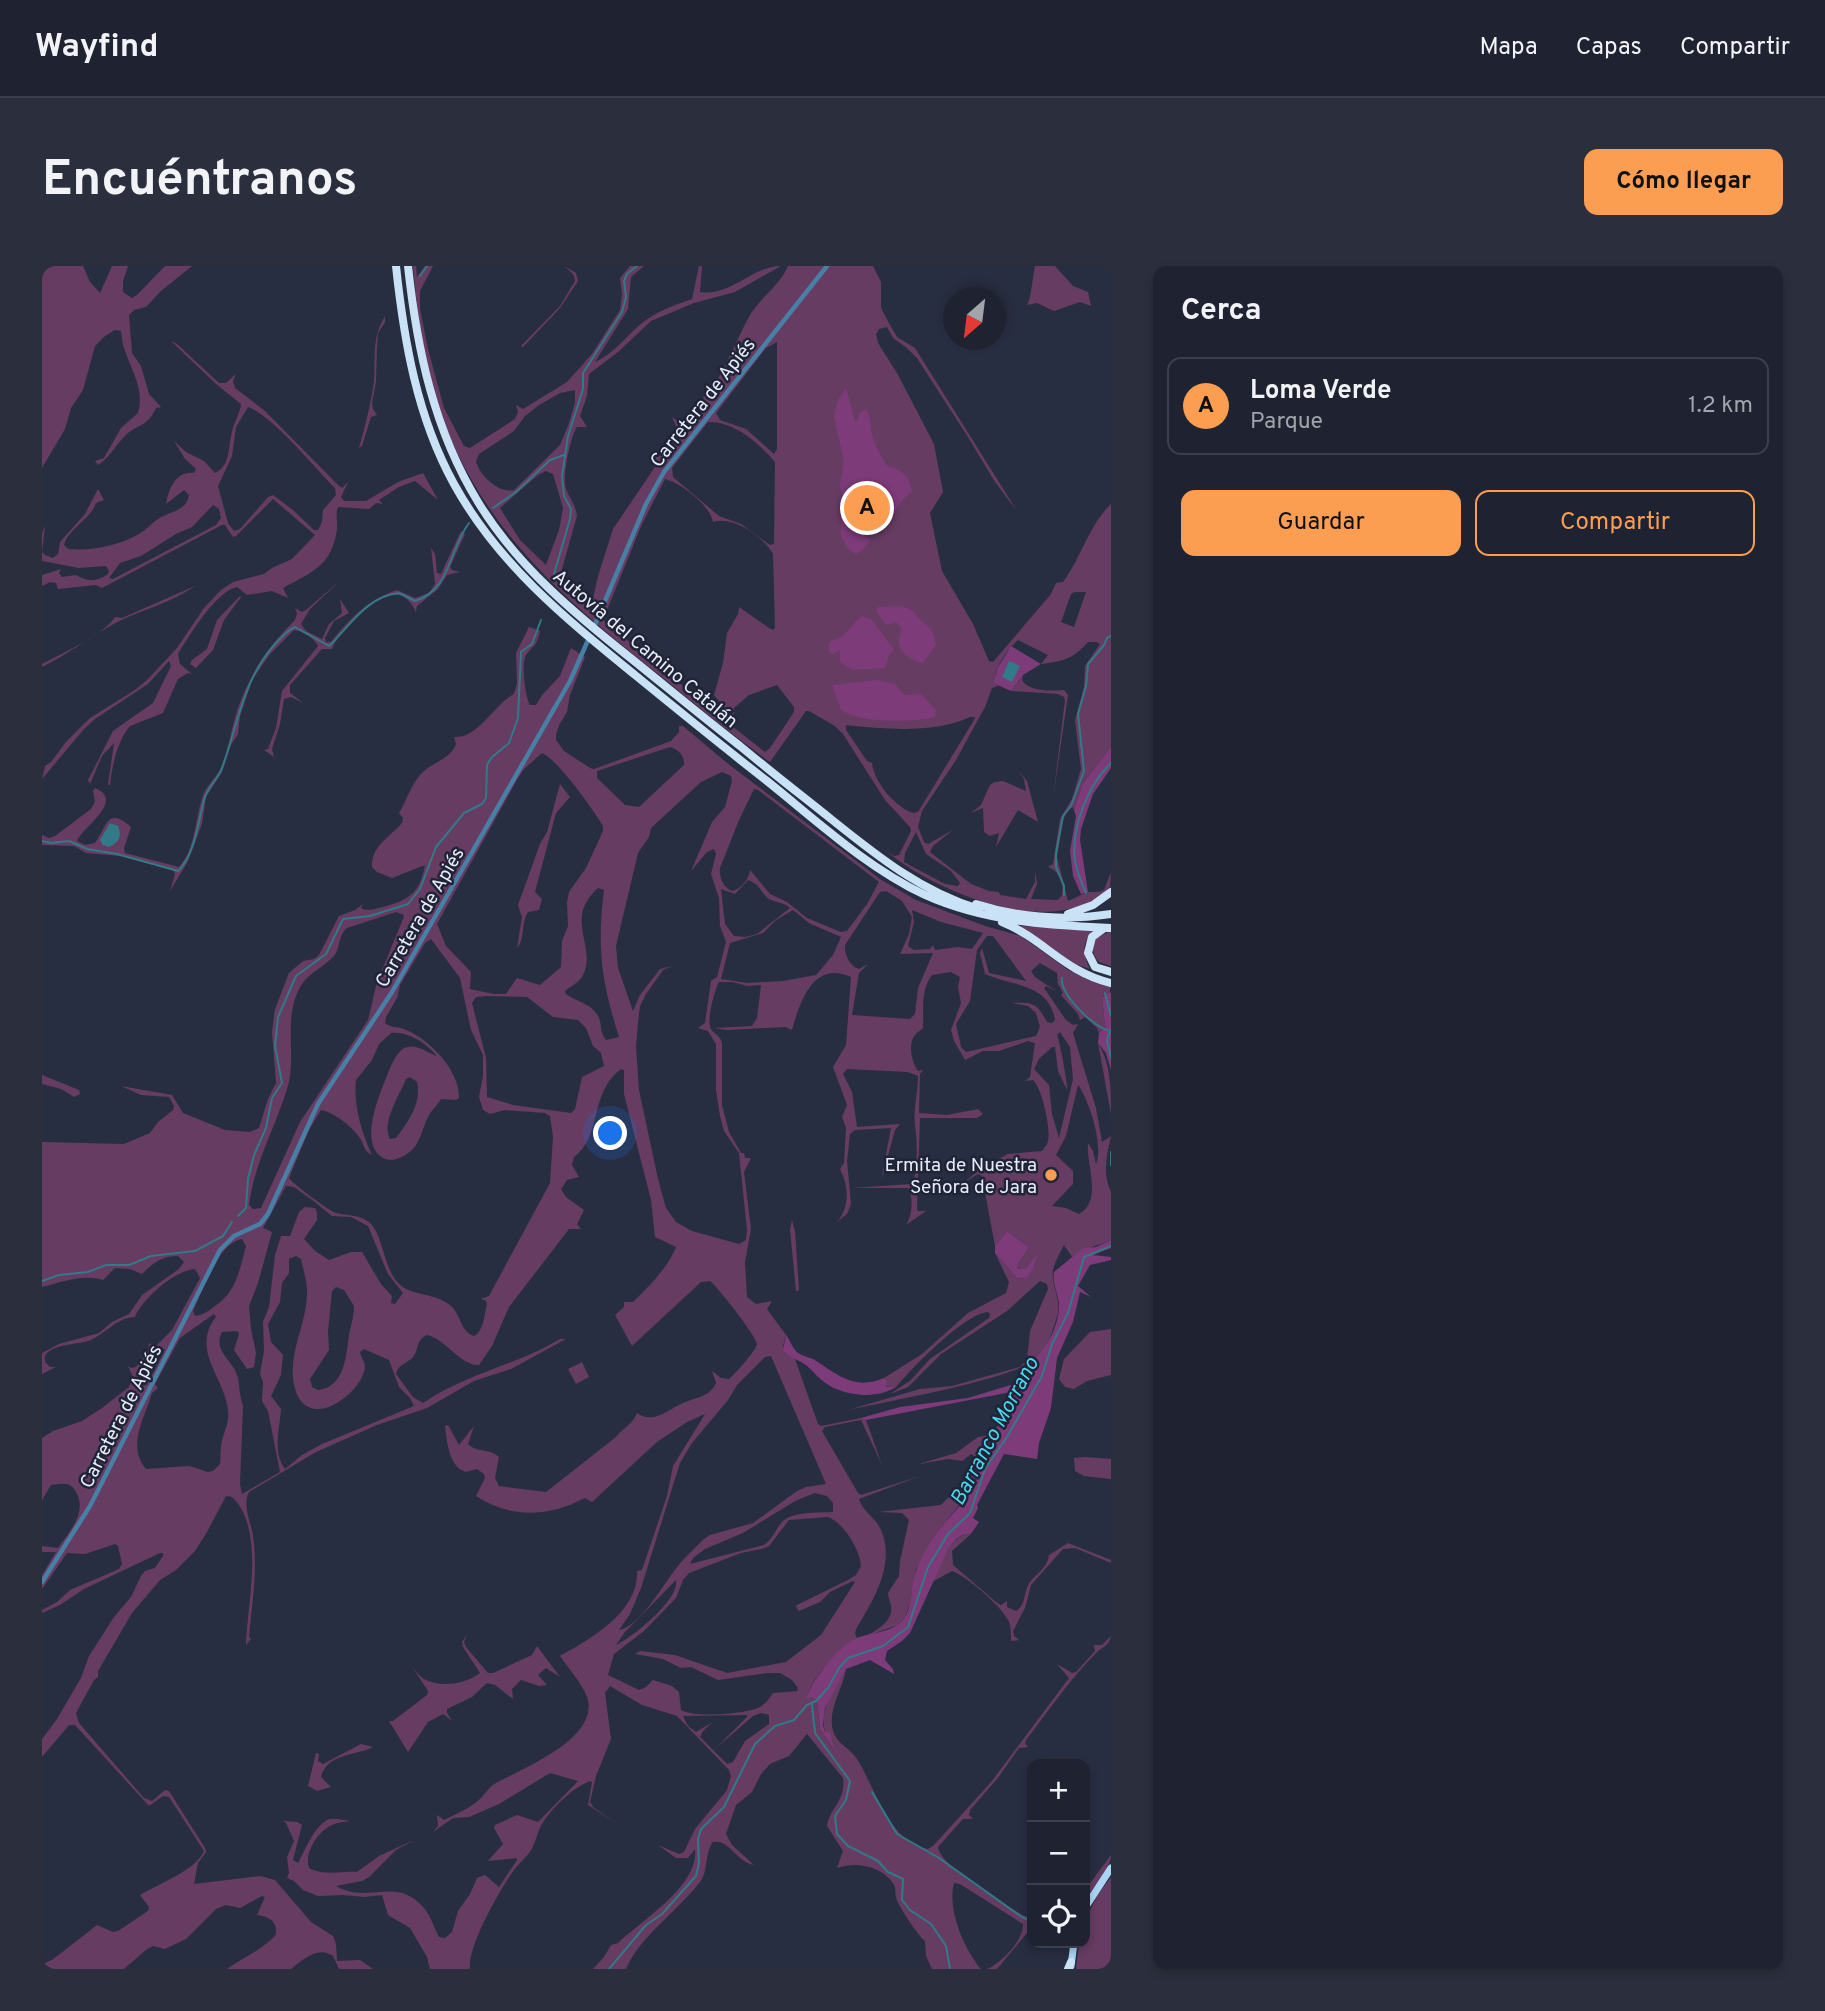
<!DOCTYPE html>
<html lang="es">
<meta charset="utf-8">
<style>
body{margin:0;font-family:Overpass,sans-serif;background:#2b2f3d;color:#f1f3f6}
.controls{position:absolute;right:21px;bottom:21px;display:grid;overflow:hidden;border-radius:14px;box-shadow:0 4px 10px #0003}
.controls button{width:63px;height:63px;display:grid;place-items:center;padding:0;border:0;border-bottom:2px solid #3c3f4d;background:#1e2231;color:#f1f3f6;font:35px sans-serif}
.compass{position:absolute;left:901px;top:21px;width:63px;height:63px;border-radius:50%;background:#1e2231;box-shadow:0 4px 10px #0003;rotate:208deg}
.you{position:absolute;left:569px;top:868px;width:24px;height:24px;margin:-18px;border:5px solid #fff;border-radius:50%;background:#1a73e8;box-shadow:0 0 0 10px #1a73e833}
.badge{display:grid;place-items:center;width:46px;height:46px;border-radius:50%;background:#fb9e51;color:#111;font-size:23px;font-weight:700}
.pin{position:absolute;translate:-50% -50%;border:4px solid #fff;box-shadow:0 2px 7px #0006}
.list{margin:0;padding:0;list-style:none}
h2{display:flex;justify-content:space-between;align-items:center;height:91px;margin:0;padding:0 28px;font-size:30px}
h2 small{font-size:23px;font-weight:400;color:#a1a4ab}
.list li{display:grid;grid-template-columns:46px 1fr auto;gap:21px;align-items:center;box-sizing:border-box;height:98px;margin:0 14px 14px;padding:0 14px;border:2px solid #3c3f4d;border-radius:14px}
.list b{display:block;font-size:26px;white-space:nowrap}
.list p{margin:0;font-size:23px;white-space:nowrap;color:#a1a4ab}
.list em{font-size:23px;font-style:normal;color:#a1a4ab}
.actions{display:flex;gap:14px;padding:21px 28px}
.actions a{flex:1;padding:16px 0;border:2px solid #fb9e51;border-radius:14px;text-align:center;font-size:24px;color:#fb9e51}
.actions .main{background:#fb9e51;color:#111}
.icon{flex:none;width:38px;height:38px;fill:none;stroke:currentColor;stroke-width:2;stroke-linecap:round;stroke-linejoin:round}
.map{position:relative;flex:none;width:1069px;height:1703px;overflow:hidden;border-radius:14px}
header{display:flex;align-items:center;gap:42px;box-sizing:border-box;height:98px;padding:0 35px;background:#1e2231;border-bottom:2px solid #3c3f4d}
header strong{font-size:33px}
nav{display:flex;gap:38px;margin-inline-start:auto;font-size:24px}
.intro{display:flex;align-items:center;justify-content:space-between;box-sizing:border-box;height:168px;padding:0 42px}
h1{margin:0;font-size:49px}
.button{padding:18px 32px;border-radius:14px;background:#fb9e51;color:#111;font-size:24px;font-weight:700}
main{display:flex;gap:42px;padding:0 42px}
aside{flex:1;background:#1e2231;border-radius:14px;box-shadow:0 4px 10px #0003}
.map>svg:first-child{display:block}
.green{fill:#663c63;fill-rule:evenodd}
.forest{fill:#7d3b79}
.water{fill:#317a87}
.lines{fill:none;stroke-linecap:round;stroke-linejoin:round}
.stream{stroke:#317a87;stroke-width:2}
.tertiary{stroke:#487fa5;stroke-width:4.5}
.trunk{stroke:#aad6f6;stroke-width:7}
.motorway{stroke:#cae2f5;stroke-width:8}
.poi-dot{fill:#fb9e51;stroke:#1f2437;stroke-width:2.5}
.labels{text-anchor:middle;stroke-width:5;stroke-linejoin:round;paint-order:stroke}
.street-label{font-size:19px;fill:#e7ecf9;stroke:#1f2437}
.poi-label{font-size:19px;fill:#e7ecf9;stroke:#1f2437;text-anchor:end}
.water-label{font-size:21px;font-style:italic;fill:#49d8f0;stroke:#1f2437}
</style>
<header>
<strong>Wayfind</strong>
<nav><a>Mapa</a><a>Capas</a><a>Compartir</a></nav>
</header>
<div class="intro"><h1>Encuéntranos</h1><a class="button">Cómo llegar</a></div>
<main>
<div class="map">
<svg width="1069" height="1703" viewBox="0 0 1069 1703">
<rect width="100%" height="100%" fill="#282e41"/>
<path class="green" d="M6,0H41L48,16L58,27L70,0H86L81,15V26L90,32L95,29L123,0H150L119,25L104,41L92,44L87,49L90,87L99,100L107,128L119,141L114,142C104,163 95,157 82,171C73,180 67,192 56,199L53,195L62,192L79,162L96,147C103,123 89,104 82,82C80,76 80,70 79,65L73,64L63,70L53,80L41,124L29,142L23,163L0,202V4Z
M371,0H374L375,11L383,0H391L378,25V43L386,83L402,142L422,180L428,182L473,153L476,146L474,139L481,143L525,116L550,88L578,44L580,28L578,12L588,0H602L589,11L586,43L553,96C572,88 584,70 600,57C615,45 633,39 650,33L657,0H660L658,26C689,31 710,0 739,0L693,26L652,37L609,55L576,86L547,108L545,130L538,150L545,161H535C528,172 522,204 523,218C524,228 534,238 535,250L518,310L545,337L551,333L556,310L571,263L613,201L614,193L609,188L615,191L621,189L637,167L630,151L639,157C651,153 662,136 663,124H669C685,100 694,74 708,49C718,32 739,18 746,0H831L839,16V42L848,59L855,71L873,82L975,245L953,216L926,171L875,92L865,82L851,72L845,61L837,63L834,68L836,77L855,107L892,178L901,226L888,247L900,305L931,358L947,395L951,396L1009,328L1014,317L1021,316C1039,292 1047,259 1069,238V480L1040,519L1032,544L1031,541L1026,544L1021,554L1015,591L1026,635C1032,633 1036,630 1041,628C1048,624 1054,628 1062,624L1069,606L1068,621C1014,677 893,626 844,585L852,590L857,589L869,565L868,561L843,534L801,468L793,460L767,445H764L728,496C689,468 652,437 615,407C513,327 427,250 390,120C379,81 375,40 371,0ZM735,76V183L732,188L704,163L678,154L674,147L724,82ZM533,124V137L526,160L518,179L472,224C457,228 437,209 434,195L437,188L472,165L483,150L497,139L518,127ZM666,156C692,155 717,177 733,196L732,278L728,279L699,258L677,250L631,211L630,202ZM504,205L511,208L521,242L517,264L504,299L478,274L458,242L496,209ZM623,213C639,217 668,239 671,256C691,249 722,271 731,288L733,362L731,364L727,362L697,341L696,348L685,367L681,397L672,429L683,442L681,449L675,448L561,354L600,258ZM1033,326H1044L1032,361L1019,356L1029,328ZM976,374L1006,389L999,398C1022,395 1031,393 1046,376H1054L1058,378L1043,400L1042,421L1033,454L1039,503L1030,533L1018,553L1011,598L1006,601C1018,605 1022,617 1020,629L1016,634L989,633L995,618L993,605V616L984,633L958,629L957,626L947,625L929,618L888,586L891,580L911,564L886,578L882,576L876,561L880,545L914,494L943,441L950,422L956,420L952,417C953,400 964,385 976,374ZM735,419L752,441V446L728,482L723,486L691,461L692,442L707,429ZM928,451H933L932,454L876,546L871,547C853,541 832,516 830,497L825,495L804,464V459C844,463 891,468 928,451ZM874,566L884,588L909,605L918,617L916,620L903,618L862,596L863,587Z
M522,0L534,7L536,15L518,42L481,81L479,80L518,40L533,15L532,9Z
M993,0H1013L1031,20L1046,26L1049,40L1038,36L1012,45L995,37L985,39C989,33 991,9 993,0Z
M343,50V56L336,67L335,81L334,115L330,137L331,143L335,149L329,151L320,180L317,182C323,160 329,138 332,116C334,90 329,74 343,50Z
M129,75L135,78L177,117H184L194,108L191,115L193,122L223,145L296,219L300,222L306,216L299,231L302,235H324L356,216L381,207L396,234L373,215L357,221L337,234L341,238L334,237L327,243L296,241C293,249 296,254 295,263C290,300 270,306 241,322L246,332L230,325L205,329L195,321C174,325 147,370 136,388L138,398L150,408L146,407L136,413L121,447L88,460C75,475 70,501 68,519H66L72,477L60,490L48,518L46,514L71,465L111,437L129,400L127,395L106,418L53,453L42,463L0,513L3,500L9,496L24,476L48,452L93,424L105,414L135,382L162,342L179,324L191,316L222,308L230,302L250,293L273,269L231,233L194,270L191,271L183,259H180L60,322L54,319L16,323L14,317L8,316L0,320V309L19,303L17,307L20,311L34,309C45,316 55,316 66,308L67,305L64,300L37,302L0,295V267L3,260L0,286L3,289L11,292L16,288L18,276L43,248L56,223L62,234L54,237C48,254 27,262 22,279L26,283C50,285 76,280 97,268C105,263 111,256 119,251C131,245 145,244 147,229L142,224L124,238C127,222 134,205 152,207L154,203L143,193L132,175L144,186L162,195L173,207C189,200 186,180 190,166C192,156 198,148 199,138L174,118ZM206,141C230,149 273,202 293,222L294,229L281,244L280,256L276,264H272L251,244L231,229L226,231L198,263L192,265L186,257L176,220L190,190L194,161ZM171,239L177,243L179,252L174,259L71,313L67,312L78,297L99,290L134,268L150,261Z
M419,265L423,268L408,301L410,304L418,306L405,309L396,323L375,340L374,346C371,340 367,333 360,330C339,321 296,366 290,383H280L248,419V427L261,437L249,431L242,433L238,458L230,483L232,491L222,484L226,483L234,462L240,425L276,380C272,372 261,365 252,364L228,388L210,414L198,450L196,468L189,479L180,506L164,531L160,558L145,597L128,625L133,608L131,604L78,590L44,587L32,580L0,579V569L7,572L13,570L49,543L53,536L51,525L53,522C84,535 40,561 35,575L43,579L53,577C65,560 65,540 89,561L82,582L83,587L137,601C154,583 153,552 161,529C165,519 174,512 179,502C187,484 189,463 195,445C209,406 224,383 253,354L255,347L253,342L260,346L264,344L299,314L268,343L259,358L264,365L280,373L287,358L300,347L298,333L307,347L292,355L283,372L284,376H289C308,352 326,334 355,324L373,332L387,327L393,318L389,282L393,288L395,307L399,308Z
M153,320C128,338 97,344 70,359C46,372 25,389 0,401V398C19,388 63,368 73,351L80,352Z
M198,330L199,331L182,354L171,384L154,402L148,398L150,394L165,383L175,354Z
M487,361L498,365C494,382 492,378 484,389C479,397 483,431 488,439H494L501,428L518,410L529,382L543,391L528,429L525,446L517,459L514,469V474L522,485L548,502L552,503L629,475L637,466V460H641L685,497L838,613L874,634L943,660L979,670L1026,704L1047,714L1069,719L1067,729L1060,730L1063,761L1057,767L1055,762L1043,751L1038,754L1036,748L1019,729L1021,727L1016,718L1015,707L998,697L989,705L993,711L1014,725L1004,720L1002,722L1024,754L1031,759L1036,758L1031,767L1054,842L1060,876L1069,870C1065,888 1060,908 1069,926V974C1054,981 1042,981 1030,991L1022,979C1018,987 1013,995 1011,1004C1009,1020 1020,1034 1015,1051C1011,1063 1006,1080 998,1090C980,1112 841,1136 806,1144L878,1123L910,1120L978,1101L985,1094L988,1065L1006,1023L1005,1018L998,1015L965,1045L899,1088L866,1121L848,1128L869,1114L888,1093L947,1052L948,1048L946,1046C922,1048 871,1101 855,1120L844,1121L846,1115L842,1112L880,1088L926,1047L964,1027L967,1016L953,987L975,1012L983,1013L991,1003L995,989L983,1003H978L975,1000L987,981L965,965L953,980L940,910L936,908L923,916L939,902L966,888L1000,885C1003,881 1005,879 1006,875C1009,863 1000,822 991,814L983,815L988,811L993,777L986,775L957,785H941L923,794L912,775L909,764L919,737L916,721L918,711L909,706L890,709C878,725 882,743 881,762C878,765 874,767 872,770C866,780 870,797 876,805L881,804L878,808L877,847L905,849L936,843L941,848L935,852H878L875,943L876,945H884L864,959C870,950 872,932 866,922H810L869,918L872,915C875,893 876,881 873,860C871,845 876,826 876,810L866,806L805,803L801,808L810,826L815,861L858,858L853,864L839,915L849,862L813,864L808,868L805,895L809,938L805,948L795,956C808,941 807,920 798,903L802,897L804,862L800,851L805,839L791,801L804,779L809,711C771,694 758,736 750,764L743,761L685,764L672,762L710,760L715,752L719,719L705,720L691,716H677C673,723 664,755 669,763C673,769 678,769 680,777V839L687,866L699,887H702L703,892H709L702,906L709,963L703,996L705,1031L714,1038L730,1035L725,1043L744,1069L741,1080L744,1088L753,1093L776,1158L779,1160L819,1152L824,1154L840,1199L819,1154L783,1161L780,1165L816,1227L819,1229L878,1210L817,1233C821,1246 834,1252 839,1264C854,1298 831,1335 814,1363L813,1367L815,1372C795,1386 772,1408 765,1431H769L775,1434L778,1463L791,1483L787,1466H783C777,1443 793,1422 804,1403C801,1423 785,1443 791,1465C795,1478 808,1482 815,1493C833,1521 847,1577 886,1583L892,1579L950,1515L1027,1412L1015,1398L1030,1407L1034,1406L1053,1385L1052,1379H1060L1069,1370C1067,1379 1062,1380 1055,1386C1029,1412 1007,1444 984,1474L983,1477L986,1481L977,1482L955,1513L928,1544L927,1549L931,1553H921L896,1581C898,1601 962,1637 980,1649L985,1651L990,1649V1661L955,1703H945C959,1697 982,1674 981,1658L918,1618L912,1617C905,1643 922,1683 939,1703H890L884,1690L883,1675C876,1669 858,1643 855,1634C852,1628 855,1623 851,1617C839,1600 814,1595 795,1602L801,1585L785,1560C788,1541 804,1535 801,1512L765,1468L747,1490L728,1498L719,1508L710,1526L694,1539L684,1568L690,1579L712,1599C693,1595 688,1573 671,1576C662,1588 667,1604 658,1616C635,1646 598,1670 584,1703H551L562,1691L569,1679L576,1677C600,1654 657,1620 653,1583L646,1592H634L616,1579L637,1588L642,1586L653,1563L685,1524L689,1510L687,1504L635,1450L600,1439L568,1420L563,1427L569,1473L554,1510L548,1536L551,1541L574,1557L546,1539L550,1516L548,1515C530,1522 510,1542 500,1558C495,1566 494,1576 489,1584C485,1591 477,1597 472,1604C458,1623 425,1681 428,1703H388L385,1691L368,1662L346,1649L340,1629L322,1631L301,1629L276,1630L261,1624L252,1615L245,1612L247,1607L245,1591L252,1575L244,1557L241,1555L255,1556L260,1559L251,1594L256,1597C263,1585 271,1562 285,1554C291,1551 301,1554 308,1555C302,1556 296,1556 290,1559C276,1565 262,1587 267,1602C281,1610 300,1605 315,1606L337,1590L372,1574L354,1584L327,1611L320,1615L294,1620C327,1639 354,1609 382,1642C389,1650 392,1662 397,1671L403,1672L410,1666L416,1645L428,1628L435,1612L443,1609L457,1621L475,1594V1592L446,1595L461,1578L452,1562L453,1559L475,1549L496,1556L536,1515L508,1507L457,1538L427,1551L411,1552L391,1566L396,1560L395,1549L402,1554C414,1548 429,1542 439,1532C444,1527 447,1521 454,1517C481,1502 559,1472 545,1431C540,1417 526,1402 518,1390C548,1373 597,1346 595,1305L600,1304L602,1298L625,1230L631,1200L663,1148L645,1156L615,1176L550,1236L543,1232C507,1251 469,1253 434,1230L443,1212L442,1208L435,1203L424,1206C407,1201 405,1176 403,1160L406,1159L417,1179L432,1160L426,1178C434,1187 448,1182 457,1191L453,1212L457,1220L504,1226L574,1171C580,1163 592,1157 595,1147C611,1159 627,1143 641,1137C654,1131 668,1131 674,1117L670,1105L679,1112L687,1113C692,1109 714,1085 715,1078C715,1071 675,1020 668,1015L659,1016L590,1080L573,1049L582,1041V1036H591C607,1020 626,1002 634,981L613,971L609,934L582,828V804L579,803C547,827 560,871 532,891L530,899L537,911L525,914L519,923L524,931L542,944L535,958L539,963H527L467,1041L450,1080L437,1099C417,1099 404,1073 385,1069C373,1074 378,1084 370,1092C363,1099 356,1098 354,1108L371,1131L381,1137C423,1108 475,1099 518,1073H524L469,1103L432,1115L385,1142L335,1159L274,1186L207,1226C200,1240 209,1256 211,1270C216,1304 210,1337 207,1371L209,1373L204,1379C205,1338 224,1263 190,1231L184,1230L165,1266L153,1285L134,1304L118,1314L90,1347L56,1405V1411L52,1414L34,1447L37,1457L102,1532L110,1535L123,1524L127,1525L163,1582L164,1586L156,1597L152,1618L218,1610L233,1614L269,1656L291,1670L294,1678L295,1695L318,1694L331,1703H297L291,1690C276,1679 260,1694 249,1703H185C200,1692 224,1682 234,1668C235,1654 227,1651 215,1649L223,1631L220,1630L198,1642L184,1639L174,1643L144,1673L123,1683L111,1680L105,1683L82,1703H0V1698L10,1694L55,1659L71,1666L76,1665L106,1645L107,1641L98,1629C118,1617 153,1605 162,1585L127,1531L121,1530L107,1540L33,1459H27L0,1491V1473L15,1453L39,1412L47,1390L72,1351L89,1331L99,1310L103,1305L113,1302L121,1290V1287H118L42,1323L18,1339L0,1347V1344L15,1336L28,1324L77,1303L80,1298L76,1280L73,1278L43,1288L25,1287L0,1323V1309L14,1286H0V1280L16,1282C27,1266 46,1246 34,1226C28,1215 20,1218 9,1219L0,1234V1172L11,1165L40,1155L60,1142L87,1121L91,1111L86,1100L89,1102L94,1101L106,1084L107,1077L113,1081L130,1064L158,1012L153,1003C133,1004 100,1033 93,1051C76,1051 64,1067 49,1074C36,1079 18,1077 6,1086C2,1090 3,1091 3,1096L8,1101H14L0,1108V1087L17,1078L57,1067L70,1056L87,1048L100,1029L137,1003L142,996L136,990C120,990 111,997 100,1008L88,1003L73,1002L61,1014C39,1008 21,1016 0,1021V876L82,878L108,867L116,856L131,844L132,840L127,831L99,829L79,820L130,829L141,847L183,864L208,866L217,862L226,833L234,817L230,766L233,743L247,707L261,695L272,693L277,689L297,650L313,644L321,638L319,642C326,646 332,643 341,641C367,634 378,627 383,599L350,612L335,606L330,601C329,580 348,571 360,557L361,552L357,547C365,534 369,518 380,507C390,496 408,494 414,478L412,471C437,472 451,439 472,428L475,418L474,387ZM628,481C636,483 643,490 642,499L597,541L583,539L555,512V505ZM500,487C516,494 551,543 561,560V565L544,602L527,626L525,636L526,660L520,675L519,701L498,719L475,712L464,728H452L428,723L429,706L404,680L395,658L476,512L482,503ZM680,506L689,510L690,515L683,541L670,556L649,605L665,586L672,583L674,588L669,608L677,632L678,660L684,676L675,711L669,715L663,757L656,762L666,765L674,778V824L678,850L682,865L697,887L705,964L704,974L697,978L650,965L634,956L624,942L616,913L597,824L594,780L596,756L598,740L604,728L621,704L630,700L618,703L598,729L591,745L576,702L574,680L596,587L607,571L609,562L659,516ZM712,523L716,524L837,616L825,638L805,665L799,666L765,652L745,636L728,628L708,604C708,612 698,624 690,625C681,621 677,612 678,602L697,554ZM706,614C717,617 719,627 727,633C734,637 742,636 748,642L715,668L703,671L692,670L683,658L679,623L693,628ZM556,622L562,624C555,683 559,714 577,771L564,774C558,767 560,760 557,752C551,738 535,736 524,728L523,725C529,720 536,717 540,711C557,681 520,654 556,622ZM844,625L860,635L870,651L867,668L858,688L891,687L876,722L873,748L868,753L810,749L817,707L826,698L817,703C808,701 802,688 803,679L838,626ZM751,644L767,657L799,671L791,689L774,709L741,715L705,717L679,713L688,677L721,667L734,654ZM870,644L899,656L941,667L930,683L916,681L893,684L891,679L888,683L872,684L866,680L872,656ZM354,646L362,649L361,653L335,716L326,754L258,856L219,942L211,943L207,939C212,898 233,862 245,823C256,790 239,751 260,718C268,706 282,701 292,690C299,681 296,669 305,662ZM945,670H951L954,674L984,715L947,707L940,682L938,687L943,708C969,720 1007,717 1013,754L1010,757L1005,756C995,737 991,736 970,737L986,740L994,747L998,761L994,770L924,786L919,781L914,758L928,735L935,684ZM389,673L418,712L429,764L441,789V810L437,831L441,844L448,848L463,844L503,847L508,850L511,871L508,917L447,1030L439,1033L444,1035L445,1038C442,1049 442,1065 432,1070C419,1066 419,1050 410,1041C394,1025 365,1032 353,1013C343,1000 339,967 329,958C319,948 306,950 294,947C287,945 250,917 247,912L267,864L279,844C292,846 310,861 317,871C323,878 320,884 330,889C320,868 311,838 314,814L330,794L337,778L349,767C366,765 384,777 395,790C386,787 375,778 365,781C355,784 350,798 346,807C339,826 315,877 341,892C351,897 362,891 370,884C380,874 381,857 389,846C393,841 396,838 399,833L414,834L417,832C418,806 389,774 364,764C357,760 350,763 343,757L344,751L355,732L358,719L383,677ZM445,730L485,731L511,751L536,754L544,762L551,780L559,787L562,800L540,811L533,843L529,847L471,839L445,831L444,792L430,737L434,731ZM1018,766L1028,781L1031,813L1017,872L1010,848L1007,819L992,803L997,793L1010,781H1013L1016,805L1025,824C1026,819 1018,776 1015,769ZM368,811L375,816C380,838 366,855 354,872L348,873C339,857 358,828 364,813ZM1036,819C1047,833 1062,881 1054,898L1051,885L1046,877C1044,899 1061,935 1037,948L1024,942L1010,940L1031,918V905L1014,889L1024,870ZM244,920L252,921L269,933L290,950L309,951L326,960L346,1008L361,1027L353,1038L349,1037L350,1030L339,1018L320,986H309L287,994L273,985L262,973L275,954V946L273,942L263,941L257,946L248,970H239L233,989L227,1041L221,1056L222,1085L218,1108L221,1116L220,1135L226,1145L238,1206L200,1228L198,1218L201,1140C197,1128 198,1123 196,1112C192,1094 170,1086 180,1066L195,1065L197,1068L192,1084L205,1103L212,1101L214,1087L209,1063L207,1040L216,1017L230,966L221,962ZM200,973L204,980C197,1005 195,1025 173,1040C167,1045 161,1049 153,1050L151,1045C161,1024 176,977 200,973ZM254,990L259,993C261,1003 265,1015 265,1025C266,1058 242,1092 254,1126C268,1165 320,1128 323,1101C323,1096 319,1091 318,1086L322,1083L347,1094L357,1121L368,1132L372,1140L280,1178L260,1189L243,1203C230,1187 238,1161 239,1143L229,1130L239,1109L241,1089L229,1076L226,1058L238,1036L240,1017L247,1007V993ZM294,1021L302,1024L312,1040C312,1050 309,1059 307,1069C304,1090 303,1121 276,1124L270,1121L268,1113L287,1084L286,1065L290,1025ZM172,1048L174,1051C148,1084 183,1112 186,1144C188,1158 180,1168 179,1181C178,1187 179,1192 178,1198L171,1205L166,1206L147,1200L104,1203C84,1179 103,1152 110,1127L116,1122L113,1118L138,1072ZM119,1081L123,1084L107,1115L104,1119L98,1121L95,1113L102,1096ZM729,1090L784,1218L764,1221L755,1225L711,1257L668,1269L662,1273C652,1283 641,1293 632,1305C620,1321 597,1361 577,1364L588,1348L599,1322L638,1197L650,1177L686,1134L695,1119L723,1091ZM773,1227L785,1230L791,1237V1246C777,1247 750,1245 740,1256C733,1264 731,1273 722,1279L648,1298L651,1292L663,1283L701,1267L753,1235ZM786,1251C802,1257 818,1284 819,1300L814,1309L806,1314L755,1339L754,1341L757,1345L778,1336L788,1326L811,1315L813,1316L779,1369L744,1396L685,1407L633,1389L598,1385L593,1388L621,1393L639,1402L649,1401L676,1414L725,1407H738L750,1414L756,1422L755,1425L731,1427C727,1433 723,1439 716,1442C701,1448 652,1452 639,1444L637,1426L630,1420L611,1414L604,1421L597,1424L566,1409L572,1388L602,1365L634,1332L641,1314L647,1307L699,1287L719,1283L727,1280L747,1254ZM634,1314C638,1333 591,1371 574,1379L583,1366ZM719,1447L727,1449V1458L703,1475L691,1496L685,1498L658,1471L661,1465L671,1456L654,1466L646,1460L641,1450L705,1449V1451L674,1482L711,1450Z
M981,409L980,414C987,426 1009,425 1022,424L1026,429L1011,532L1023,434L1022,431L1016,428L969,425Z
M976,504L985,515L996,556L976,544L954,581L957,567L948,570L942,566L941,542L929,547L939,539L948,519L953,516L961,515L984,525L982,513Z
M518,518L528,531L514,547L494,622L493,626L500,633L497,644L486,646C479,656 483,674 475,682L480,651L476,639L498,578L505,566Z
M980,660L1051,665C1039,678 1041,689 1048,703L1033,698L978,661Z
M1069,665V700L1057,696C1050,688 1049,681 1054,672Z
M1056,777C1069,798 1069,823 1069,848Z
M0,809L37,824L38,828L32,831L19,823L0,818Z
M750,954L753,965L757,1024L754,1025L748,964Z
M1069,1063V1109L1045,1115L1032,1123L1023,1121L1017,1113L1022,1093L1048,1066Z
M540,1096L547,1111L534,1118L526,1103Z
M947,1169L948,1180L945,1190L925,1230L895,1266L874,1304L868,1337L863,1351L856,1359L824,1370C835,1364 852,1355 849,1339C848,1335 846,1331 846,1327L857,1310L858,1295L867,1254L860,1247L836,1246L899,1239L921,1216L934,1191L929,1188L920,1195L906,1193L877,1198L914,1187L936,1171Z
M1043,1191L1069,1193V1213L1042,1210L1033,1205L1032,1192Z
M926,1267L929,1268L910,1285L911,1299L954,1336L959,1339L965,1335V1341L974,1345C985,1338 981,1326 988,1316C995,1307 1006,1301 1007,1289L1026,1277L1069,1294V1297L1033,1282L1021,1283L989,1319L983,1342L971,1365L972,1370L977,1374L969,1375C969,1370 969,1363 968,1358C963,1343 925,1310 910,1305L890,1316C897,1297 906,1274 926,1267Z
M425,1369L422,1376L424,1381L446,1407H451L490,1389L495,1380L518,1411L504,1402L496,1409L505,1419L497,1420L479,1414L470,1423L471,1433L453,1419L445,1417L430,1431L405,1443V1447L410,1455L401,1448L386,1456L366,1486L347,1455H351L385,1429L386,1425L367,1396C371,1402 376,1409 382,1413C399,1422 424,1418 438,1407L421,1381L420,1376Z
M319,1478L331,1481C314,1490 285,1487 279,1511L289,1521L275,1525L266,1520L274,1487L277,1488L276,1495L281,1498Z
M1069,1589C1069,1602 1050,1622 1043,1636V1624Z
M1069,1611V1703H1034L1037,1677H1043C1043,1648 1052,1633 1069,1611Z"/>
<path class="forest" d="M804,122L813,155L816,154L817,147L824,143C830,152 827,162 831,172C834,182 840,191 845,200C860,204 867,209 870,226L862,232L837,267L817,253L814,262L828,274L821,284L814,288L805,282L799,269V252L802,241L798,218L802,195L792,151L795,136Z
M859,340L871,345C879,359 892,358 894,379L881,397C871,395 855,386 857,374C857,370 859,367 860,363L854,356L844,359L834,345L836,341Z
M819,350L830,354L852,384L846,391L845,398L842,402L811,404L798,396V384L791,388L787,386V377L790,374L800,371Z
M969,380L999,398L981,409L969,425L951,417L956,401Z
M836,414L853,418L862,429L879,428L894,444L893,451C871,457 818,457 799,444L790,419Z
M1069,480V502L1051,528L1039,563L1038,574L1046,626L1039,628L1031,610L1028,585L1034,550L1032,544L1040,519Z
M1069,726V804L1064,787L1056,777L1057,767L1063,761L1060,731Z
M965,965L987,981L975,1000L977,1003H983L996,987L991,1003L984,1013L975,1012L953,987V980Z
M1069,974V982L1051,989L1069,991V994L1048,999L1036,1020L1049,1031L1038,1026L1031,1056L1015,1092L1009,1142L997,1177L995,1193L962,1188L935,1239L936,1242L931,1252L937,1256L929,1268C918,1266 912,1276 906,1283L868,1367L860,1375L845,1385L843,1394L851,1403L852,1408L828,1394L804,1403L783,1442L781,1459L783,1466H788L792,1484L778,1463L775,1434L769,1431L764,1433C770,1414 796,1380 815,1372C830,1366 848,1367 860,1355C871,1342 868,1324 873,1309C877,1294 887,1278 895,1266C903,1256 912,1247 920,1237C929,1226 951,1182 947,1169C958,1160 968,1143 971,1129L964,1127L824,1154L819,1152L858,1141L926,1132L982,1115L985,1111L981,1102C1000,1091 1017,1063 1017,1040C1017,1029 1010,1018 1012,1006L1041,982L1054,981Z
M744,1069C748,1074 750,1082 756,1087C761,1090 766,1091 771,1093C795,1108 812,1125 842,1112L846,1115L844,1121L855,1120C837,1134 802,1130 785,1118C777,1113 771,1105 764,1099C756,1093 746,1092 741,1084Z"/>
<path class="water" d="M967,395L978,400L970,416L960,411Z
M68,557L76,560C80,570 77,577 67,581L61,579L58,574Z"/>
<g class="lines">
<path class="stream" d="M378,10L385,0
M451,242L474,226L508,194L522,189
M512,308L528,253L529,243L522,230L520,210L526,170L541,123V107L580,46L584,31L582,15L585,8L595,0
M0,575L9,577L27,575L45,583L75,588L136,605C153,589 156,556 162,534C165,521 176,514 180,502C196,458 201,414 233,378C239,372 245,364 253,361L287,380C308,360 325,330 357,327L373,335C409,324 407,283 427,257
M1044,627C1040,618 1035,606 1033,595C1029,562 1045,520 1069,497
M1022,629V620L1014,601V587L1021,550L1029,540L1042,505L1036,448L1044,420L1046,398L1062,379L1065,372L1069,370
M1020,712C1017,728 1054,764 1069,765
M1063,727L1069,750
M1069,763L1065,774L1069,792
M1069,886V899
M196,950L204,942L206,913L212,889L224,862L230,832L240,817L233,780L236,751L254,710L284,688L301,653L328,650L366,638L378,623L394,581L422,547L440,538L444,532L445,499L449,492L467,477L476,452L479,386L490,378L499,354
M0,1015L17,1009L46,1006L64,999H87L109,990L153,985L181,970L190,956
M770,1439L773,1467L808,1515L804,1534L793,1550L795,1568L806,1580L836,1595L846,1606L861,1613L860,1634L868,1644L889,1658L904,1680L908,1703
M830,1526L855,1568L897,1592L980,1651L987,1654
M567,1703L604,1659L620,1648L654,1610L657,1597L656,1573L659,1563L682,1541L713,1478L733,1460L752,1454L765,1439L774,1435L786,1422L797,1402L806,1392L841,1380L866,1361L886,1301L906,1268L928,1247L943,1203L965,1171L1000,1110L1010,1078L1026,1047L1042,991L1069,980"/>
<path class="tertiary" d="M552,361L604,238L622,206L785,0
M0,1316L48,1240L178,984L192,970L218,958L226,948L276,838L350,726L528,415L547,372"/>
<path class="trunk" d="M1043,1642L1069,1602
M1029,1700L1032,1677"/>
<path class="motorway" d="M354,0C362,75 375,151 412,218C456,298 523,352 593,409C636,444 680,480 725,515C775,555 824,601 883,629C943,656 1005,659 1069,662
M366,0C375,84 392,164 436,236C475,300 533,348 591,394C627,423 662,452 698,480C728,505 759,529 789,553C835,590 880,626 937,643
M934,638C978,652 1023,655 1069,648
M1026,648L1051,639L1069,626
M960,656C1002,673 1022,706 1069,717
M1061,663L1050,671L1046,687L1053,701L1069,706
M1026,1703L1029,1696"/>
</g>
<circle class="poi-dot" cx="1009" cy="909" r="7"/>
<g class="labels">
<g class="street-label">
<text transform="translate(660 136) rotate(-52)" y="7">Carretera de Apiés</text>
<text transform="translate(604 382) rotate(40)" y="7">Autovía del Camino Catalán</text>
<text transform="translate(377 651) rotate(-60)" y="7">Carretera de Apiés</text>
<text transform="translate(78 1150) rotate(-63)" y="7">Carretera de Apiés</text>
</g>
<g class="poi-label">
<text x="995" y="905">Ermita de Nuestra<tspan x="995" dy="22">Señora de Jara</tspan></text>
</g>
<g class="water-label">
<text transform="translate(952 1165) rotate(-62)" y="7">Barranco Morrano</text>
</g>
</g>
</svg>
<div class="controls">
<button>+</button>
<button>−</button>
<button><svg class="icon" aria-label="locate" viewBox="0 0 24 24"><circle cx="12" cy="12" r="6"/><path d="M12 2v4M12 18v4M2 12h4M18 12h4"/></svg></button>
</div>
<svg class="compass" viewBox="-18 -18 36 36"><path d="M0-13l5 13h-10z" fill="#e53935"/><path d="M0 13l5-13h-10z" fill="#a1a4ab"/></svg>
<div class="you"></div>
<div class="pin badge" style="left:825px;top:242px">A</div>
</div>
<aside>
<h2>Cerca<small></small></h2>
<ul class="list">
<li><span class="badge">A</span><div><b>Loma Verde</b><p>Parque</p></div><em>1.2 km</em></li>
</ul>
<div class="actions"><a class="main">Guardar</a><a>Compartir</a></div>
</aside>
</main>
